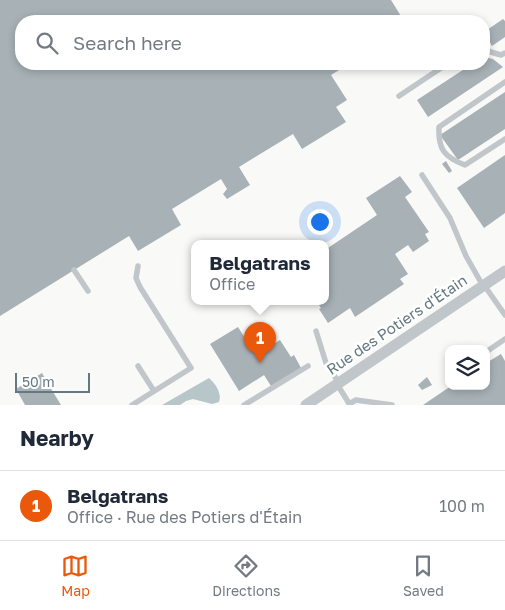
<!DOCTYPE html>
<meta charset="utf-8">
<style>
body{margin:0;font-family:"Golos Text",sans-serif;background:#f2f2f3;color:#1f2937}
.controls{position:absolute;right:15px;bottom:15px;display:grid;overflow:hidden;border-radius:10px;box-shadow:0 2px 8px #0003}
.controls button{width:45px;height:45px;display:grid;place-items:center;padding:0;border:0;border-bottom:1px solid #e0e1e3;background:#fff;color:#1f2937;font:25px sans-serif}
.scale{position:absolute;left:15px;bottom:12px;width:75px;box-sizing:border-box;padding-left:5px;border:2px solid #657881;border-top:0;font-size:14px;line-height:18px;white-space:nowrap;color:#657881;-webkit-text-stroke:4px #fff;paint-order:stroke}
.you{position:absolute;left:319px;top:221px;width:18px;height:18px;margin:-12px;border:4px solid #fff;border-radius:50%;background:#1a73e8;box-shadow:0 0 0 8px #1a73e833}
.badge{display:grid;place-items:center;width:32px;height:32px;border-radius:50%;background:#ea580c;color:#fff;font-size:16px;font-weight:700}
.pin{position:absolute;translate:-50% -41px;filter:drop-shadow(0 1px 2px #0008)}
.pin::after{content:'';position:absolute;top:26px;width:18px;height:15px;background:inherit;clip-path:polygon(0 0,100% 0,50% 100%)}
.popup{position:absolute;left:191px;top:240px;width:138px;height:65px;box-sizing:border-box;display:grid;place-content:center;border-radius:10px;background:#fff;filter:drop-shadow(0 1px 4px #0005);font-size:16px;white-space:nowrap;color:#747a83}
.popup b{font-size:19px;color:#1f2937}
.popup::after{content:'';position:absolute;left:50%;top:100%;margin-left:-10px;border:10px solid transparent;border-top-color:#fff}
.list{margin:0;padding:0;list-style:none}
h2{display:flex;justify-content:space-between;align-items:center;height:65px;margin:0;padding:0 20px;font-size:21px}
h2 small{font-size:16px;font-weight:400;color:#747a83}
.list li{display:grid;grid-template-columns:32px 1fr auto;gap:15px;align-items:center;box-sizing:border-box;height:70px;padding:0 20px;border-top:1px solid #e0e1e3}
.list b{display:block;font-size:19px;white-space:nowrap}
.list p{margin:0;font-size:16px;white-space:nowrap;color:#747a83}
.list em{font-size:16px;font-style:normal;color:#747a83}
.icon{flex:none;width:28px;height:28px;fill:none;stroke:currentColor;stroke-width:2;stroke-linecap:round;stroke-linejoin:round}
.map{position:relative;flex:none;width:505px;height:405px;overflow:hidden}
.search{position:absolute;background:#fff;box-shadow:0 2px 8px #0003;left:15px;right:15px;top:15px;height:55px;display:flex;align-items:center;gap:12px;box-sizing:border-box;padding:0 18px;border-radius:20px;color:#747a83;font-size:19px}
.sheet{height:135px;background:#fff}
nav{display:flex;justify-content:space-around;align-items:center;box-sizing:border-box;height:70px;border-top:1px solid #e0e1e3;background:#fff;font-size:14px;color:#747a83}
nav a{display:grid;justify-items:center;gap:2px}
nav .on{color:#ea580c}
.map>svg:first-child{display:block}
.water{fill:#b7c6c8}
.building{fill:#a7b1b6}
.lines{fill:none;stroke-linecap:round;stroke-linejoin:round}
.lane{stroke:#c0c6c9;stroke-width:5.5}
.street{stroke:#c0c6c9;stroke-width:11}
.labels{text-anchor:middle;stroke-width:5;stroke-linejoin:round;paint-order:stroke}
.street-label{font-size:15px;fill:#657881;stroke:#fff}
</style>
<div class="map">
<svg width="505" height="405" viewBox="0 0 505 405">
<rect width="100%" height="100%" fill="#f9f9f7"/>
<path class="water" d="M209,378C216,384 222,394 219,402L212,404L193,399L186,401L180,405H162Z"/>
<path class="building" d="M0,0H391L404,21H21V64H349L331,75L347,100L336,107L346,122L302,149L293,134L239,167L250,185L227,199L223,194L227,189L221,179L172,209L181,225L138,251L129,236L0,316Z
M503,19L505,21V37L492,46L484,32Z
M484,57L493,59L503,67L428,117L417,100L472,64H484Z
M505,92V129L458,160L440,135Z
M505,155V213L484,228L457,188Z
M446,161L452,171L449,173L442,164Z
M400,176L412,192L405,197L429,232L425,234L429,241L413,252L408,245L395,254L408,274L400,279L404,284L355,317L350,308L328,323L319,309L321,308L317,302H325V250L377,215L366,198Z
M238,327L256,355L280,340L291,357L294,355L301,368L271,386L264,375L239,391L210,344Z
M501,354L505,361V405H423L451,386H486V363Z
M42,373L50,387L61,405H25L16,389Z
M427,377L432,385L422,390L418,385Z"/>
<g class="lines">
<path class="lane" d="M484,50L501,55L505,53
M505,82L439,127C438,149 444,157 465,165L505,139
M399,96L447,64
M422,175L450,218L466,256L483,286
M74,270L88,291
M484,285L505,315
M316,331L326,363L339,383
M486,352L505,339
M138,366L154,391
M337,384L350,405
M349,404L356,400L392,405
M132,405L191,368L140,287L136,278L138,266
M244,405L308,366"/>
<path class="street" d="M306,405L505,271"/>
</g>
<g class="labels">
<g class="street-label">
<text transform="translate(397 325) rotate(-34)" y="5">Rue des Potiers d'Étain</text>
</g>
</g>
</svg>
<div class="controls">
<button><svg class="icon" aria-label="layers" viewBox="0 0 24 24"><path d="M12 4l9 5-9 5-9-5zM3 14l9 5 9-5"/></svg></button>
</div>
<div class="scale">50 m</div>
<div class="you"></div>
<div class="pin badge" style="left:260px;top:363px">1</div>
<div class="popup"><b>Belgatrans</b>Office</div>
<div class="search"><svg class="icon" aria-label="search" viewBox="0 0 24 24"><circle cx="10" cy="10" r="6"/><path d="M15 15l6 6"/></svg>Search here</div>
</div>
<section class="sheet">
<h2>Nearby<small></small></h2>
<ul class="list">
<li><span class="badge">1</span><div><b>Belgatrans</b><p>Office · Rue des Potiers d'Étain</p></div><em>100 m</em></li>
</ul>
</section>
<nav>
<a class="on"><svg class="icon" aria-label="map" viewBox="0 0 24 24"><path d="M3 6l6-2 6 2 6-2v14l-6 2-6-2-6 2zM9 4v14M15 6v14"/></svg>Map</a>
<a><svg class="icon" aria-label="directions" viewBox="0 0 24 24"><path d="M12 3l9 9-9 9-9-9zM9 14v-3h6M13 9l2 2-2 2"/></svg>Directions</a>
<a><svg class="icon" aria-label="saved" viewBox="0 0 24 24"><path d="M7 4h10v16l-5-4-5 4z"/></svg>Saved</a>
</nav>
